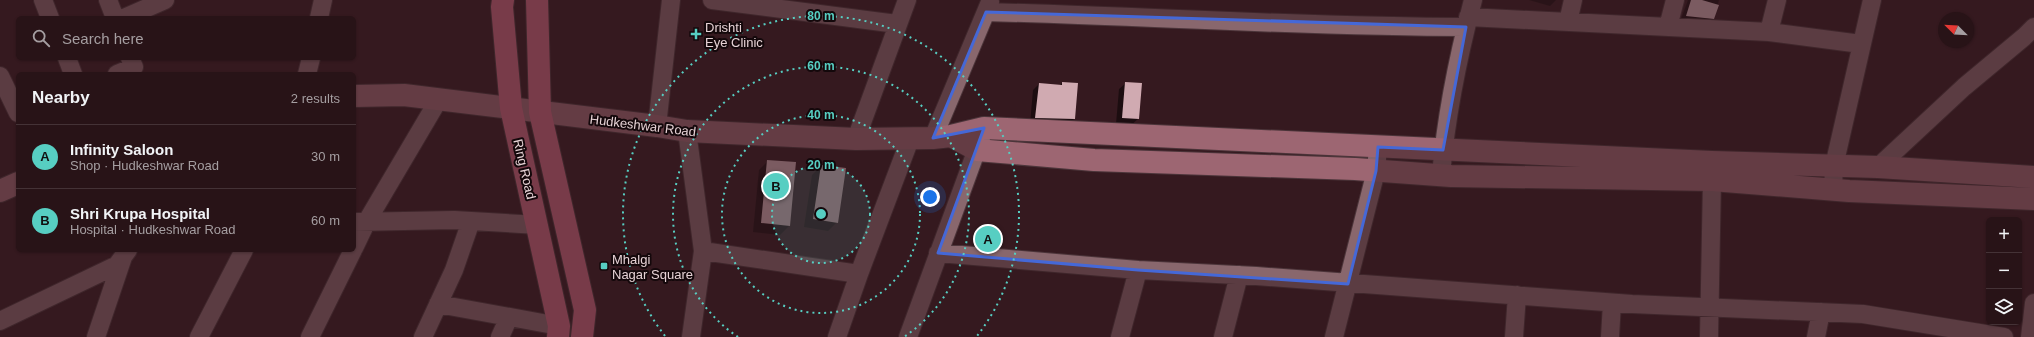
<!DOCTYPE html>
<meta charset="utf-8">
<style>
body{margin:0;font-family:Helvetica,sans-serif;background:#301c20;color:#f1f3f6}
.controls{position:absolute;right:12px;bottom:12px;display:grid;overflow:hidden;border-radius:6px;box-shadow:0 1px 3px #0004}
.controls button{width:36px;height:36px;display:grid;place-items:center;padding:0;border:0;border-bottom:1px solid #443236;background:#281317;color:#f1f3f6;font:20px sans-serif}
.compass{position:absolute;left:1938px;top:12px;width:36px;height:36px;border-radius:50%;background:#281317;box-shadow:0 1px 3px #0004;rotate:294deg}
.you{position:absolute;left:930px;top:197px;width:14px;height:14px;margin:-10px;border:3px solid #fff;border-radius:50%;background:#1a73e8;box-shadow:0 0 0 6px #1a73e833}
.badge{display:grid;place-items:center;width:26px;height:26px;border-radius:50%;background:#57cec2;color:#111;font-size:13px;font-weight:700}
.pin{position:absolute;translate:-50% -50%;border:2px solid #fff;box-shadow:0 1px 4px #0006}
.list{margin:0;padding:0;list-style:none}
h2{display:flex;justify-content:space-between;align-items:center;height:52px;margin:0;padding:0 16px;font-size:17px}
h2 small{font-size:13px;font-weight:400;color:#a59ea1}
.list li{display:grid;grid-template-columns:26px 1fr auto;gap:12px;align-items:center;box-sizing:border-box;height:64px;padding:0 16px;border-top:1px solid #443236}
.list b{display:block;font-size:15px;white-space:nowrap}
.list p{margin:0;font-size:13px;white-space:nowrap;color:#a59ea1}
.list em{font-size:13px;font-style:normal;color:#a59ea1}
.icon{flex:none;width:22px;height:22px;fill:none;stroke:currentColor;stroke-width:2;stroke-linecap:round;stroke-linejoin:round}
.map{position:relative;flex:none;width:2034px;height:337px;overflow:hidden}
.search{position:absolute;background:#281317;box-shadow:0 1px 3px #0004;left:16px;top:16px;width:340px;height:44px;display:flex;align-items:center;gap:10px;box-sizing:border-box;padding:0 14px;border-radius:6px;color:#a59ea1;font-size:15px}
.panel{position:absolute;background:#281317;box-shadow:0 1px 3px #0004;left:16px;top:72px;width:340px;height:180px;border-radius:6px}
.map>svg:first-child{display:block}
.shadow{fill:#0007}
.building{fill:#d0aab1}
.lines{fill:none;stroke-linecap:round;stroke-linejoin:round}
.street-casing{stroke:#4c353a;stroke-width:20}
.secondary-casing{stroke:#4c353a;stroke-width:24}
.highway-casing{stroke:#4c353a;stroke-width:24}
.street{stroke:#89676d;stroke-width:18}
.secondary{stroke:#9d6672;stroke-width:22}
.highway{stroke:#cb647d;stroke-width:22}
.marked{fill:none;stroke:#4568d7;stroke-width:3;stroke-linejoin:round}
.ring{fill:none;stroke:#57cec2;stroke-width:2;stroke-dasharray:2 4}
.poi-dot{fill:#57cec2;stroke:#14080b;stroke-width:1.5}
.labels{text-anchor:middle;stroke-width:4;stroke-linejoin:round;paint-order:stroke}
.poi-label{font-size:13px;fill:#e6d2d5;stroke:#14080b;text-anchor:start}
.street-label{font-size:13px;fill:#e6d2d5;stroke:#14080b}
.centre{fill:#57cec2;stroke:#14080b;stroke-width:2}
.ring-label{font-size:12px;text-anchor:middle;font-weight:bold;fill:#57cec2;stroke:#14080b;stroke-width:4;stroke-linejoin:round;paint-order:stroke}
</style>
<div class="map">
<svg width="2034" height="337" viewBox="0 0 2034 337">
<rect width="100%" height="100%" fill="#35191f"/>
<path class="shadow" d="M1529,0H1556L1550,6Z
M1688,0H1719L1714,18L1707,25L1680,22Z
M1062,83L1074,119L1067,125L1030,124L1033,90L1039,84L1059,86Z
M1126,83L1141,84L1138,119L1131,125L1116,124L1119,89Z
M768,161L789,226L780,235L753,232L759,170Z
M821,166L837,222L828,231L804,227L812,175Z"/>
<path class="building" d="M1691,0H1702L1719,5L1714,19L1686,16Z
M1062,82L1078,83L1075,119L1035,118L1039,83L1062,85Z
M1125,82L1142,83L1139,119L1122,118Z
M767,160L796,162L790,226L761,223Z
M821,165L846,168L838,223L813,219Z"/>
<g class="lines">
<defs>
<path id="street" d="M43,0L50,18
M108,0L115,18
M712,0L897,24
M986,12C1146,16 1306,27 1466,27
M1468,17L1769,32L1861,44
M124,18L165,0
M319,18L323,0
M1568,22L1573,0
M1668,27L1675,0
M1769,32L1777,0
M67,58L73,74
M117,74L134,67L130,58
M307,74L311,58
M0,76L18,113
M657,126L671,0
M687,131L703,251L859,274
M933,138L990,2
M856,139L907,0
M1878,167L1964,87L2024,37L2034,27
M1441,175C1446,117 1458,57 1473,0
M1833,190L1834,166L1872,0
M354,222L454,220L538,225
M354,248L367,221L439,99
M938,253L1138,270
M438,304L559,326
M0,321L117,265L128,250
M96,337L123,257
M199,337L244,250
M310,337L353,250
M423,337L454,270L471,221
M500,337L509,317
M691,337L703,251
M837,337L859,274L910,139
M908,337L981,138
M1120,337L1138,270L1256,276L1632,304L1863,314L2004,337
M1223,337L1239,275
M1334,337L1376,171L1378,147
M1514,337L1517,295
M1610,337L1612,303
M1709,337L1712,180
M1816,337L1821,312
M2030,337L2034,303"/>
<path id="secondary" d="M354,96L404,95L657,126L687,131L856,139L933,138L951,136L984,128L1712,162L1878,167L2034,177
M951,136L977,150L1094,160L1355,169L1451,176L1712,180L1849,191L2034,199
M0,191L18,183"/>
<path id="highway" d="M503,0L502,7L511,108L559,326L558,337
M537,0L540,112L585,310L582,337"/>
</defs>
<use href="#street" class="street-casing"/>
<use href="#secondary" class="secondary-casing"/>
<use href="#highway" class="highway-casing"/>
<use href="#street" class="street"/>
<use href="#secondary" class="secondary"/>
<use href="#highway" class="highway"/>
</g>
<path d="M0 0H2034V337H0ZM986,12L1466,27L1443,150L1378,147L1376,171L1348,284L1138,270L938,253L984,128L933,138Z" fill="#35191f" fill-opacity=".55" fill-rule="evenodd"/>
<path class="marked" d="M986,12L1466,27L1443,150L1378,147L1376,171L1348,284L1138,270L938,253L984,128L933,138Z"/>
<circle cx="821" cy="214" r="49" fill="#57cec2" fill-opacity=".12"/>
<g class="ring">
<circle cx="821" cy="214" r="49"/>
<circle cx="821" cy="214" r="99"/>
<path d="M738 337A148 148 0 1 1 904 337"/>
<path d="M665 336A198 198 0 1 1 977 336"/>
</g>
<g class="poi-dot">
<path d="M694 28h4v4h4v4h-4v4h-4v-4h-4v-4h4z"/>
<rect x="600" y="262" width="8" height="8" rx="2"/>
</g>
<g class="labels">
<g class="poi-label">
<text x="705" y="32">Drishti<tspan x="705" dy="15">Eye Clinic</tspan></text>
<text x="612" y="264">Mhalgi<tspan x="612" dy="15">Nagar Square</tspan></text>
</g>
<g class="street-label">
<text transform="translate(643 125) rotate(7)" y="5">Hudkeshwar Road</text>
<text transform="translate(525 169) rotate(77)" y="5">Ring Road</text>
</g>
</g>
<circle cx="821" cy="214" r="6" class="centre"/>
<g class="ring-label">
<text x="821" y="20">80 m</text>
<text x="821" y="70">60 m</text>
<text x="821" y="119">40 m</text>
<text x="821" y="169">20 m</text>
</g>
</svg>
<div class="controls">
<button>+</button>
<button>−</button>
<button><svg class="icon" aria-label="layers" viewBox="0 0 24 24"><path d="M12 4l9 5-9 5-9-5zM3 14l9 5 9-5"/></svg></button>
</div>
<svg class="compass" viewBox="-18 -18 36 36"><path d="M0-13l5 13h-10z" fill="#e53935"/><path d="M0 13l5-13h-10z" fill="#a59ea1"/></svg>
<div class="you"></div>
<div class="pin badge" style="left:988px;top:239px">A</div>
<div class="pin badge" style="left:776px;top:186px">B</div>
<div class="search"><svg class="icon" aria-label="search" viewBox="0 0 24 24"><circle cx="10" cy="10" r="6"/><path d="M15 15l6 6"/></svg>Search here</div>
<section class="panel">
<h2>Nearby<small>2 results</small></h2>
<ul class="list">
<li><span class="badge">A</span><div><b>Infinity Saloon</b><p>Shop · Hudkeshwar Road</p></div><em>30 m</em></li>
<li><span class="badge">B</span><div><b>Shri Krupa Hospital</b><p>Hospital · Hudkeshwar Road</p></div><em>60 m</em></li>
</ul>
</section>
</div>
